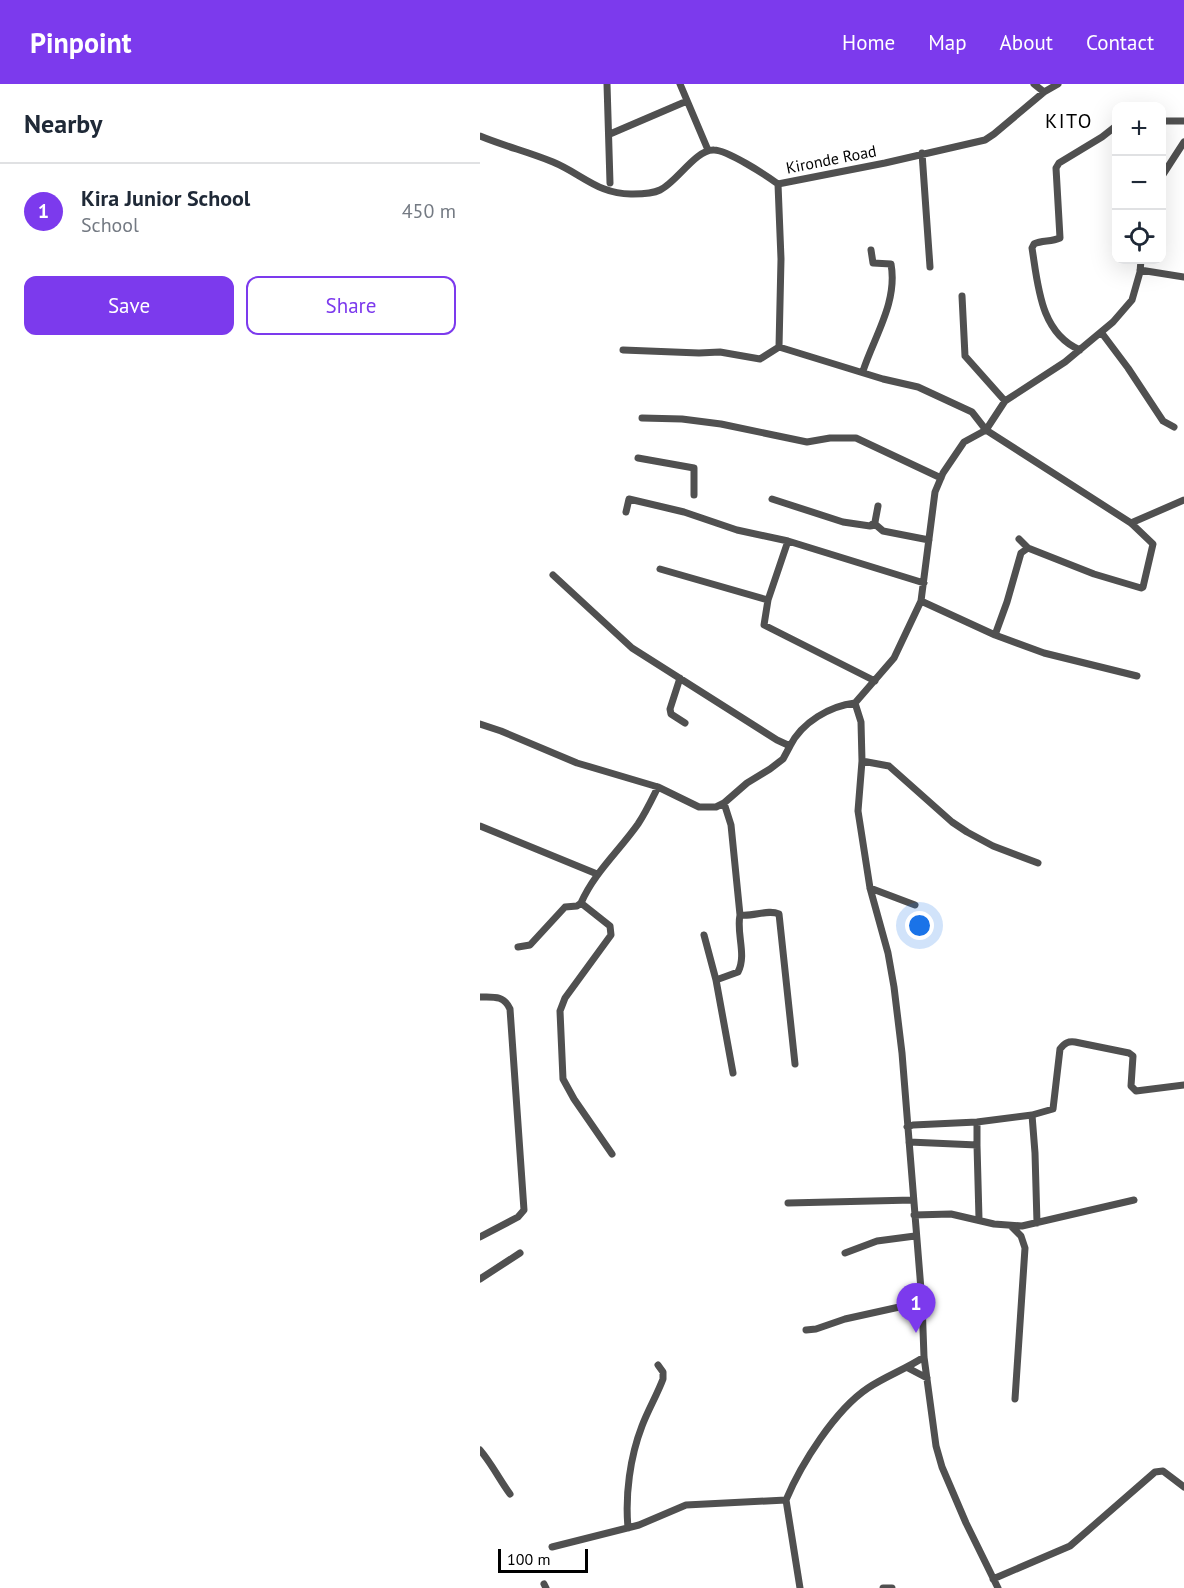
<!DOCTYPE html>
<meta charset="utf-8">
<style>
body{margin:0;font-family:"PT Sans",sans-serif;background:#f6f6f7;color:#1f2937}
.controls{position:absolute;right:18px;top:18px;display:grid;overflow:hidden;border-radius:12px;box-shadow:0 6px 24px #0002}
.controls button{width:54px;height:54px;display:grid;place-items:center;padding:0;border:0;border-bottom:2px solid #e0e1e3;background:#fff;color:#1f2937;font:30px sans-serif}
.scale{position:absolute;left:18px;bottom:15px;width:90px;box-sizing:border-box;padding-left:6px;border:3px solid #000;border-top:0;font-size:16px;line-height:21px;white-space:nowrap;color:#000;-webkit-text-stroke:4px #fff;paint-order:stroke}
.you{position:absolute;left:440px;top:842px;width:21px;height:21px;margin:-15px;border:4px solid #fff;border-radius:50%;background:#1a73e8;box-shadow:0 0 0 9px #1a73e833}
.badge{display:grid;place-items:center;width:39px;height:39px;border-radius:50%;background:#7c3aed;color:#fff;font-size:20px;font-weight:700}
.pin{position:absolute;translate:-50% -50px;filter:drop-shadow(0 2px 3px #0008)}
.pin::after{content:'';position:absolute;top:32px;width:21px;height:18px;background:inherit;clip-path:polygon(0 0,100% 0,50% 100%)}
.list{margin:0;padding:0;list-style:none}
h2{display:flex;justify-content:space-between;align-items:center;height:78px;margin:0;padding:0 24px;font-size:26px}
h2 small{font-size:20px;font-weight:400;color:#747a83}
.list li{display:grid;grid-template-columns:39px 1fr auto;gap:18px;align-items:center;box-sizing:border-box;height:96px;padding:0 24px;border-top:2px solid #e0e1e3}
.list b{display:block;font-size:22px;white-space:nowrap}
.list p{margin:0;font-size:20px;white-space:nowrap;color:#747a83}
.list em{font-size:20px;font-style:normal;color:#747a83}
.actions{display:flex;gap:12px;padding:18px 24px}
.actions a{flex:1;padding:14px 0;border:2px solid #7c3aed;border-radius:12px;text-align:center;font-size:21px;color:#7c3aed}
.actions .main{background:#7c3aed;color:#fff}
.icon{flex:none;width:33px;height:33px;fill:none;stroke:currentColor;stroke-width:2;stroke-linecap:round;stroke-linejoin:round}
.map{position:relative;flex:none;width:704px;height:1504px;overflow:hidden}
header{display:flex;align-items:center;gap:36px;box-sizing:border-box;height:84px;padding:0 30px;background:#7c3aed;color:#fff}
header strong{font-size:28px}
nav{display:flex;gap:33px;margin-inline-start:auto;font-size:21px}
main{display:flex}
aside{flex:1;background:#fff}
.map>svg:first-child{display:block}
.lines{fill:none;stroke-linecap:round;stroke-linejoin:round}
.street{stroke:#505050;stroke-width:7}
.labels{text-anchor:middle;stroke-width:5;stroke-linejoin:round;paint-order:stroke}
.street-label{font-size:16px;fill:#000;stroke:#fff}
.quarter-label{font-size:20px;letter-spacing:1.5px;fill:#000;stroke:#fff}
</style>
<header>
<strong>Pinpoint</strong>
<nav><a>Home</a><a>Map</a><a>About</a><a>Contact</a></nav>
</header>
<main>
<aside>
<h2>Nearby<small></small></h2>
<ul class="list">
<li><span class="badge">1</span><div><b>Kira Junior School</b><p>School</p></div><em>450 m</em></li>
</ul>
<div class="actions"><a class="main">Save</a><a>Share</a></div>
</aside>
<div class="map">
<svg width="704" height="1504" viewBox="0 0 704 1504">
<rect width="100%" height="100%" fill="#fff"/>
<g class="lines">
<path class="street" d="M127,0L130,99
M200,0L228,66
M554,0L564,8
M682,37H704
M130,50L207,17
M0,52C24,62 49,68 73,78C102,90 119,111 153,110C161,110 172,110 180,106C197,98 216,65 234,66C247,66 286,91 298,100L405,79L505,56L514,50L564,8L578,0
M442,69L450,183
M682,92L704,58
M298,100L301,175L299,263
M660,186L704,193
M482,212L485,272L525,317
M621,248L648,284L683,337L694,343
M143,266L219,269L240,268L280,275L299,263L403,295L438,303L492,328L506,346L651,439L673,460L663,503L661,504L614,490L548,464L541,469L527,518L515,551
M600,266C560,249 558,201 552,164L554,160C562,156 571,158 580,154L576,84L579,79L622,53L636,42
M383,287C394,253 418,218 411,180L393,179L391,166
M162,334L202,335L241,340L327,358L350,354H376L461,394
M158,374L214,384V411
M292,415L363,438L390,442
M398,422L395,438L390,442L396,441L403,447L449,456
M146,428L149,415L204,428L257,446L308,457L444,499
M651,439L704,416
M539,455L548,464
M308,457L288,516L284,541L395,597
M180,485L288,516
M73,491L152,564L297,656L310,662C322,638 350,622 375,619L414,574L441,517L455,408L463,389L484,358L506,346L525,317L585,278L633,238L652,216L660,188L661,176
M441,517L515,551L564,569L657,592
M200,594L190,625L191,630L205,639
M375,619L381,638L382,677L378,727L390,804L408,869L414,903L422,969L442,1218L444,1273L456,1362L462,1383L486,1439L518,1504
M0,640L21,647L97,679L178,703L219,723H236L244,719L267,699L290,685L303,675L310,662
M382,677L409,682L472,738L487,748L513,762L558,779
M244,719L251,741L260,831C256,849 267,871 258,888L236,896L253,989
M0,742L117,790
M390,804L435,821
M260,831C273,833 288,825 299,830L315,980
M224,851L236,896
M38,863L50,861L85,823L97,822L101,819
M0,913C13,913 24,911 30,925L44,1126L38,1133L0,1153
M427,1043L433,1041L497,1038L552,1031
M429,1058L497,1061L499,1135
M497,1061V1038
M132,1070L94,1015L83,995L80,927L85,914L131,851L130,842L101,819C114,789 139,767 158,740C166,728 172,715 178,703
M308,1119L433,1116
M434,1131L471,1130L514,1140L542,1142L654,1116
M557,1139L555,1069L552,1031L573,1025L580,965C585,959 588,957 595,958L649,969L653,972L651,1002L656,1007L704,1001
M531,1142L541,1152L545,1164L535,1315
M365,1169L397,1157L435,1152
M0,1195L40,1169
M326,1246L336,1245L365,1235L442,1218
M428,1284L447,1294
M0,1366C12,1380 19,1395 30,1410
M306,1416L320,1504
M148,1444C145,1411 150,1373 162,1342C168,1326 177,1311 183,1295V1288L178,1281
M72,1463L159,1441L206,1421L306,1416C321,1380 355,1326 388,1304C406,1292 426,1285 444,1273
M513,1495L590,1462L675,1388L683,1387L704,1403
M64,1500L66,1504
M403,1504H412"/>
</g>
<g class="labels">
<g class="street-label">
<text transform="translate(351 75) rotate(-11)" y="6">Kironde Road</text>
</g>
<g class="quarter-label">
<text x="589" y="44">KITO</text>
</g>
</g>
</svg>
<div class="controls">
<button>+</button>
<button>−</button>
<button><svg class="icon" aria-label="locate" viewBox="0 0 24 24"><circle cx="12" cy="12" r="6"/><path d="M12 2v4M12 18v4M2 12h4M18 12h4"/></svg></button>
</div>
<div class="scale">100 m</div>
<div class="you"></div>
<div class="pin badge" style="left:436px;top:1249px">1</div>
</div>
</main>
